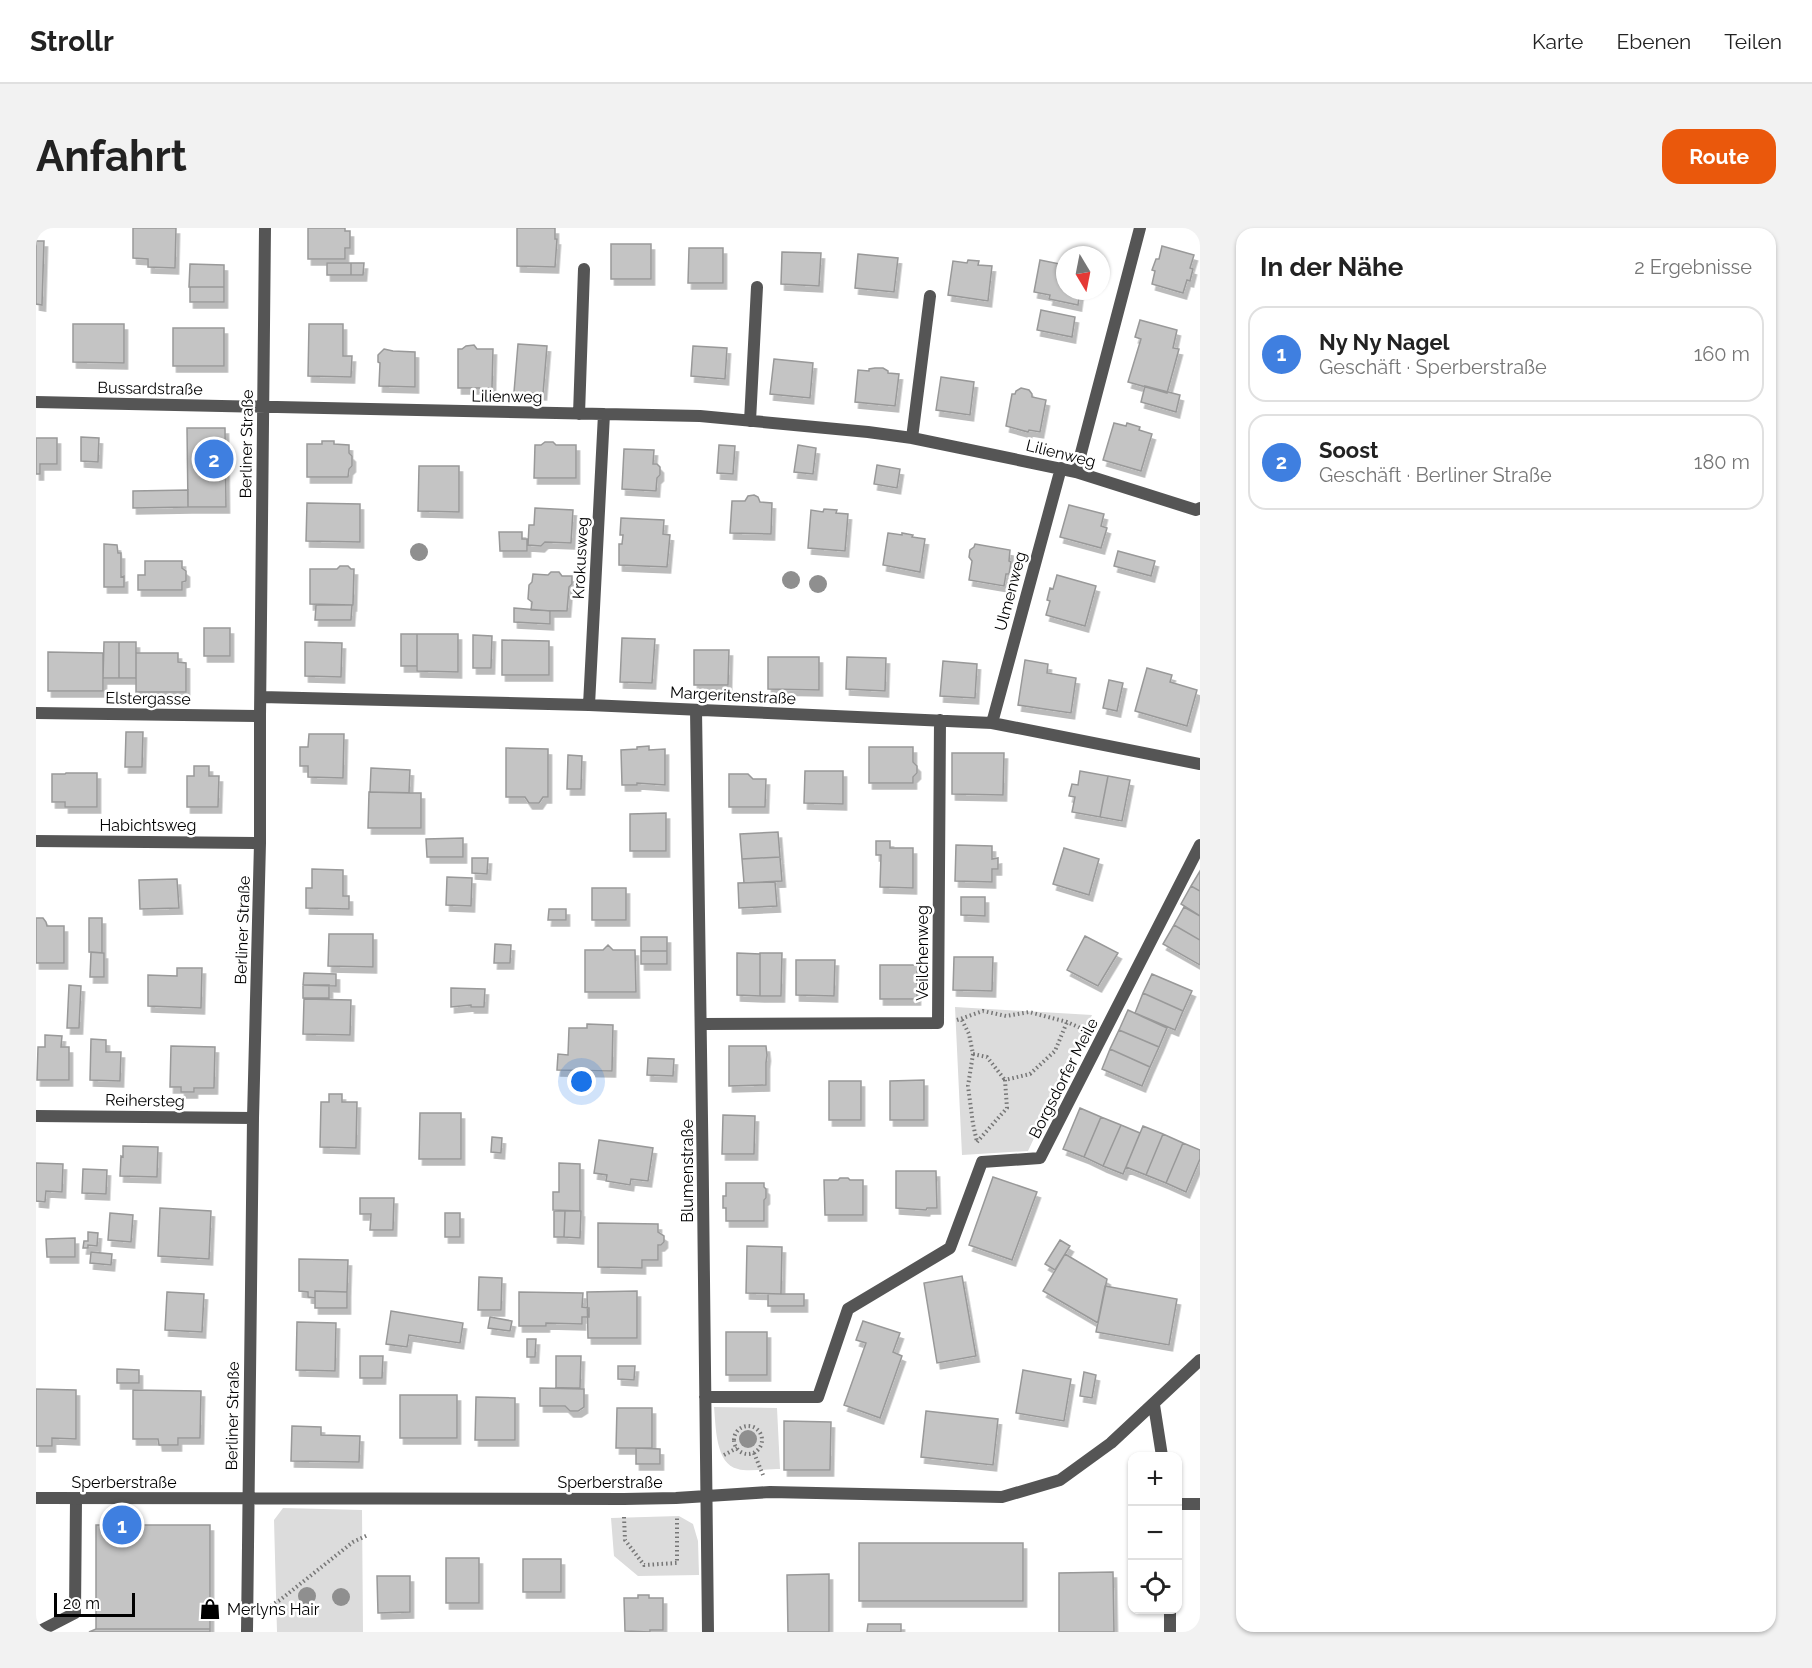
<!DOCTYPE html>
<html lang="de">
<meta charset="utf-8">
<style>
body{margin:0;font-family:Raleway,sans-serif;background:#f2f2f2;color:#222}
.controls{position:absolute;right:18px;bottom:18px;display:grid;overflow:hidden;border-radius:12px;box-shadow:0 2px 4px #0004}
.controls button{width:54px;height:54px;display:grid;place-items:center;padding:0;border:0;border-bottom:2px solid #e0e0e0;background:#fff;color:#222;font:30px sans-serif}
.compass{position:absolute;left:1020px;top:18px;width:54px;height:54px;border-radius:50%;background:#fff;box-shadow:0 2px 4px #0004;rotate:170deg}
.scale{position:absolute;left:18px;bottom:15px;width:81px;box-sizing:border-box;padding-left:6px;border:3px solid #000;border-top:0;font-size:16px;line-height:21px;white-space:nowrap;color:#000;-webkit-text-stroke:4px #fff;paint-order:stroke}
.you{position:absolute;left:546px;top:854px;width:21px;height:21px;margin:-15px;border:4px solid #fff;border-radius:50%;background:#1a73e8;box-shadow:0 0 0 9px #1a73e833}
.badge{display:grid;place-items:center;width:39px;height:39px;border-radius:50%;background:#ea580c;color:#fff;font-size:20px;font-weight:700}
.pin{position:absolute;translate:-50% -50%;border:3px solid #fff;box-shadow:0 2px 6px #0006}
.list{margin:0;padding:0;list-style:none}
h2{display:flex;justify-content:space-between;align-items:center;height:78px;margin:0;padding:0 24px;font-size:26px}
h2 small{font-size:20px;font-weight:400;color:#767676}
.list li{display:grid;grid-template-columns:39px 1fr auto;gap:18px;align-items:center;box-sizing:border-box;height:96px;margin:0 12px 12px;padding:0 12px;border:2px solid #e0e0e0;border-radius:18px}
.list b{display:block;font-size:22px;white-space:nowrap}
.list p{margin:0;font-size:20px;white-space:nowrap;color:#767676}
.list em{font-size:20px;font-style:normal;color:#767676}
.icon{flex:none;width:33px;height:33px;fill:none;stroke:currentColor;stroke-width:2;stroke-linecap:round;stroke-linejoin:round}
.map{position:relative;flex:none;width:1164px;height:1404px;overflow:hidden;border-radius:18px}
header{display:flex;align-items:center;gap:36px;box-sizing:border-box;height:84px;padding:0 30px;background:#fff;border-bottom:2px solid #e0e0e0}
header strong{font-size:28px}
nav{display:flex;gap:33px;margin-inline-start:auto;font-size:21px}
.intro{display:flex;align-items:center;justify-content:space-between;box-sizing:border-box;height:144px;padding:0 36px}
h1{margin:0;font-size:42px}
.button{padding:15px 27px;border-radius:18px;background:#ea580c;color:#fff;font-size:21px;font-weight:700}
main{display:flex;gap:36px;padding:0 36px}
aside{flex:1;background:#fff;border-radius:18px;box-shadow:0 2px 4px #0004}
.map>svg:first-child{display:block}
.park{fill:#dcdcdc}
.building{fill:#c4c4c4;stroke:#999;stroke-width:1.5;filter:url(#shadow)}
.lines{fill:none;stroke-linecap:round;stroke-linejoin:round}
.path{stroke:#777;stroke-width:4;stroke-dasharray:1.5 3;stroke-linecap:butt}
.service{stroke:#555;stroke-width:12}
.minor{stroke:#555;stroke-width:12}
.tree{fill:#8f8f8f}
.labels{text-anchor:middle;stroke-width:5;stroke-linejoin:round;paint-order:stroke}
.street-label{font-size:16px;fill:#000;stroke:#fff}
.poi-label{font-size:16px;fill:#000;stroke:#fff;text-anchor:start}
</style>
<header>
<strong>Strollr</strong>
<nav><a>Karte</a><a>Ebenen</a><a>Teilen</a></nav>
</header>
<div class="intro"><h1>Anfahrt</h1><a class="button">Route</a></div>
<main>
<div class="map">
<svg width="1164" height="1404" viewBox="0 0 1164 1404">
<defs>
<filter id="shadow"><feDropShadow dx="3.5" dy="6" stdDeviation="0" flood-color="#0004"/></filter>
</defs>
<rect width="100%" height="100%" fill="#fff"/>
<path class="park" d="M919,779L1056,787L992,923L926,927Z
M678,1179L741,1180L744,1241C734,1241 710,1244 702,1241C679,1236 680,1198 678,1179Z
M247,1280L326,1282L327,1404H241L238,1292Z
M643,1288L657,1296L662,1313L663,1347L602,1348L578,1328L575,1290Z"/>
<path class="building" d="M97,0H140L139,40L112,39V31L97,30Z
M272,0H309V3H314V20H309V31H272Z
M481,0H519V11H521L519,39L481,38Z
M0,13H8L6,77L0,76Z
M575,16H615V51H575Z
M1126,18L1158,27L1154,40L1157,41L1154,53L1151,52L1147,65L1116,56L1119,43L1116,42L1120,31H1123Z
M653,20H687V55H652Z
M746,24L785,25L783,58L745,56Z
M822,26L862,30L858,64L819,60Z
M932,32L943,33L942,37L956,38L952,73L912,67L917,33L931,35Z
M1004,32L1029,37V63H1044L1042,77L1013,71L1014,67L998,64Z
M291,35H315V47H291Z
M315,35H328L327,47H315Z
M154,36L188,37V59H153Z
M154,59H188V74H154Z
M1005,82L1039,89L1036,109L1001,102Z
M1104,92L1141,102L1137,120L1143,121L1131,165L1092,154L1105,111L1099,109Z
M37,96H88V135L37,134Z
M273,96H307V128H316L315,149L272,148Z
M137,100H188V138H137Z
M482,116L511,118L507,166L478,164Z
M438,117L441,121H457L456,160H422V121H426L430,118Z
M657,118L691,120L689,151L655,148Z
M348,121L357,123L379,124V159L343,158L344,135L342,134V127Z
M738,131L777,135L774,170L734,166Z
M839,140H847L852,143V145L863,146L859,178L819,174L822,142L833,143V141Z
M905,149L938,154L934,187L900,182Z
M1109,158L1144,167L1140,184L1105,174Z
M985,160L993,162L996,166V169L1010,172L1004,204L993,202L992,204L970,198L976,166H979L980,163Z
M1078,195L1090,198L1091,195L1104,199L1103,202L1116,206L1105,243L1067,232Z
M151,200H189L190,279H152Z
M45,209L63,210L62,234L45,233Z
M0,210H21V236H4V246H0Z
M286,213H298V216L313,217V225L316,228V238L313,241L312,249H271V216H286Z
M509,214H517L520,217H540V250H498L499,217H505Z
M683,217L699,218L697,246L681,245Z
M762,217L780,220L777,246L758,244Z
M588,221L618,222L617,236H621L624,239V247L621,250L620,263L586,261Z
M841,237L864,241L861,260L838,256Z
M383,238H423V284L382,283Z
M152,262V279L97,280V263Z
M718,267L722,269L724,274L736,275L735,306L694,305L696,273H709L712,268Z
M271,275L324,276V314L270,313Z
M1033,277L1068,286L1065,298L1071,300L1065,320L1024,309Z
M499,280L537,282L535,315L509,314L505,318L492,317L493,297H498Z
M788,281L801,282L800,285L812,286L809,323L772,320L775,282L787,284Z
M585,290L628,292L627,306L634,307L631,339L583,337V316H586L587,307H584Z
M463,304H486V311H491V323H464Z
M852,305L866,307V305L877,307L876,309L889,311L884,344L847,337Z
M68,316L81,317L82,325H85V349L88,348V359H68Z
M939,316L974,322L973,333L975,334L973,346H970L968,358L933,352L936,333L933,329L934,322L938,319Z
M1082,323L1119,333L1115,348L1078,338Z
M109,333H146V340L150,343V353L146,354V362H102V347H109Z
M304,338H312L315,341H318L317,377L274,376V341H301Z
M515,344H523L526,348H536V356L533,359L531,383L495,382L496,374L492,371L493,357L496,354L497,346L512,347Z
M1021,347L1060,358L1049,398L1010,387L1014,373L1011,372L1014,360L1017,361Z
M280,377H316L315,392H279Z
M478,380L514,383V396L478,394Z
M168,400H194V428H168Z
M365,406H381V438H365Z
M381,406H422V444L381,443Z
M437,407L456,408L455,440H437Z
M586,410L619,411L616,455L584,454Z
M466,412L513,413V447H466Z
M68,414H83V450H67Z
M83,414H100V450H83Z
M269,414L306,415L305,449L269,448Z
M658,422H693L692,457H658Z
M12,424L67,425V463H12Z
M100,425H142V434L150,435V464H100Z
M732,429H783V462L732,461Z
M811,429L850,430L849,463L810,461Z
M989,432L1012,436L1011,445L1040,450L1035,485L982,477Z
M907,433L941,436L939,470L904,468Z
M1111,440L1136,447L1134,454L1161,462L1151,498L1099,483Z
M1073,452L1087,455L1081,483L1067,480Z
M90,504H107L106,539H89Z
M273,506H308L307,550L272,549V538H264V519H272Z
M613,518V522L629,521V557L601,555V557H586L585,522L601,521V519Z
M833,519H877V534L881,538V545L877,549V555H833Z
M470,520L512,521V569H507L503,575H493L489,569H470Z
M916,525H968L967,567L916,566Z
M532,527L546,528L545,561H531Z
M158,538H173V548H183L182,579H151V548H158Z
M335,540L374,542L373,565L334,564Z
M769,543H807V576L768,575Z
M1044,543L1072,548L1064,589L1036,584L1039,569L1033,568L1036,556L1042,557Z
M30,545H61V579H29V574H16V546H29Z
M693,546H712L717,551H730L729,579H693Z
M1072,548L1094,552L1086,593L1064,589Z
M333,564L385,565V600H332Z
M630,585V623H594V586Z
M742,604L744,629L706,631L704,606Z
M427,610V629H391L390,611Z
M840,613H854V620H877V660L844,659L845,627H840Z
M920,617L956,618V631L962,630V641H956V654L919,653Z
M1028,620L1063,631L1053,667L1017,656Z
M744,629L746,653L708,655L706,631Z
M436,630H452L451,646L436,645Z
M276,641L307,642V668H313V681L270,680V660H276Z
M1164,643V663L1155,658Z
M411,649L436,650L435,678L410,677Z
M141,651L143,680L104,681L103,652Z
M739,654L741,678L703,680L702,655Z
M1155,658L1164,663V688L1145,676Z
M556,660H590V692H556Z
M925,669H949V688L925,687Z
M1148,679L1164,688V712L1138,697Z
M513,681H530V692H512Z
M0,690H7L10,694L11,698H28V735H0Z
M53,690H66V725L53,724Z
M1138,697L1164,712V737L1127,716Z
M293,706H337V739L292,738Z
M1049,708L1082,725L1062,758L1031,742Z
M605,709H631V723H605Z
M459,716L475,717L474,735H458Z
M572,717L577,722H599L600,764H549V722H567Z
M605,723H631V736H605Z
M55,724L68,725V749H54Z
M701,725L724,726V768L701,767Z
M724,725H746L745,768H724Z
M918,729H957L956,763L917,762Z
M760,732H799L798,768L760,767Z
M844,737H881V771H844Z
M141,740H166L165,780L112,778V747L141,748Z
M268,745L300,746V758L267,757Z
M1116,746L1156,763L1147,783L1107,765Z
M33,757L45,758L43,800H31Z
M267,757H293V770H267Z
M415,760L449,761L448,779H435V777L415,779Z
M1107,765L1147,783L1139,802L1099,785Z
M268,771L315,772L314,807L267,806Z
M1092,782L1131,800L1123,819L1083,802Z
M551,796L577,797L576,843L521,842L522,826L532,827L533,800H551Z
M1083,802L1123,819L1114,839L1074,821Z
M9,807L26,808L25,819H33V852H1L2,819H9Z
M55,811L70,812V824H85L84,853L54,852Z
M135,818L179,819L178,860H158V864H145V859H134Z
M693,818H730L731,827L730,835V857L693,858Z
M1074,821L1114,839L1106,858L1066,841Z
M612,830L638,831L637,848L611,847Z
M888,852V892H854V853Z
M793,853H825V892H793Z
M293,866H306V874H321L320,920L284,919L285,874H293Z
M1044,880L1065,889L1048,929L1027,921Z
M384,885H425V931H383Z
M687,887L719,888L718,926H686Z
M1065,889L1085,897L1067,938L1048,929Z
M1085,897L1104,905L1087,946L1067,938Z
M1107,898L1127,906L1110,947L1090,939Z
M1127,906L1147,915L1130,955L1110,947Z
M456,909L466,910L465,925L455,924Z
M563,912L617,920L612,953L595,951L594,957L570,953L571,947L558,945Z
M1147,915L1164,922V931L1150,964L1130,955Z
M87,918L122,919L121,949L84,948L85,928L87,929Z
M0,935L27,936L26,964L10,963L9,974L0,973Z
M523,935L544,936V983L517,982V964H523Z
M47,941L71,942L70,966L46,965Z
M860,943H900L901,980H891L890,982L860,980Z
M957,949L1001,964L976,1032L933,1017Z
M804,950H812L814,952H827V987H789L788,952H802Z
M690,955H728V959L730,961V970L728,972V993H690V980H687V968H690Z
M324,970H358L357,1002H334L335,986H324Z
M124,980L175,983L173,1031L122,1028Z
M518,983H529L528,1009H518Z
M529,983H545L544,1010L528,1009Z
M74,985L97,987L95,1014L72,1012Z
M409,985H424V1009H409Z
M562,995L622,996V1004L628,1008V1014L625,1017H622V1032H606V1040L562,1039Z
M52,1004L62,1005L61,1018L52,1017V1020H47L48,1013H52Z
M39,1010V1029H11L10,1011Z
M1024,1012L1034,1018L1019,1042L1009,1036Z
M711,1018L746,1019L745,1066L710,1065Z
M55,1024L76,1026L75,1037L54,1035Z
M1029,1026L1071,1051L1062,1095L1007,1063Z
M263,1031L312,1032L311,1064L279,1063V1070L272,1069V1064L263,1063Z
M926,1048L940,1128L901,1135L888,1055Z
M443,1049L466,1050L465,1082H442Z
M1069,1058L1141,1071L1133,1117L1060,1104Z
M279,1063L311,1064V1080H279Z
M601,1063V1110H552L551,1064Z
M131,1064L168,1066L166,1104L129,1102Z
M483,1064L547,1065L546,1079L553,1080V1089H546V1096L510,1095V1098H483Z
M732,1066H768V1078H732Z
M355,1083L427,1095L424,1115L373,1107L371,1119L350,1116Z
M454,1089L476,1093L474,1103L452,1100Z
M827,1093L864,1105L857,1124L866,1128L844,1190L808,1177L830,1115L820,1112Z
M261,1094L300,1095L299,1143L260,1142Z
M690,1104H731V1147H690Z
M491,1111H500L499,1129H491Z
M324,1128H347L346,1150H324Z
M520,1128H545L544,1160H520Z
M582,1138H599L598,1152L582,1151Z
M81,1141L103,1142V1155H81Z
M987,1142L1035,1151L1028,1193L980,1185Z
M1048,1144L1060,1147L1056,1170L1044,1168Z
M504,1160L548,1161V1179L542,1183H534L529,1178H504Z
M0,1161L40,1162V1211L16,1210V1218H0Z
M97,1162L165,1163L164,1210H142V1217H123L122,1211H97Z
M364,1167H421V1210H364Z
M440,1169L479,1170V1212H439Z
M581,1180H616V1220H580Z
M890,1183L962,1191L957,1237L885,1229Z
M748,1193L795,1194L794,1242H748Z
M256,1198L285,1199V1207L324,1208L323,1234L255,1233Z
M600,1220L624,1221V1236H600Z
M60,1297H174V1401H60Z
M823,1315H987V1373H823Z
M410,1330H443V1375H410Z
M487,1331H525V1364H487Z
M1077,1344L1078,1404H1023V1345Z
M793,1346V1404H752L751,1347Z
M341,1348H374V1384L342,1385Z
M602,1367H613V1370H627V1402H614V1404L589,1403L588,1370H602Z
M832,1396H865V1404H831Z
M60,1401H174V1404H53Z"/>
<g class="lines">
<path class="path" d="M921,792L947,783L970,788L993,784L1031,794L1049,802
M926,792L933,806L937,826L932,858L937,896L941,914
M937,826L951,829L969,852
M941,914L971,880L969,852L994,846L1019,823L1031,794
M698 1212a14 14 0 1 1 28 0a14 14 0 1 1-28 0Z
M718,1225L727,1247
M688,1227L701,1220
M588,1289L589,1312L608,1337L641,1335V1289
M231,1380L244,1372L317,1314L332,1307"/>
<path class="service" d="M2,1404L39,1385L40,1271"/>
<path class="minor" d="M0,174L664,188L832,204L876,210L1040,244L1160,282L1164,280
M543,186L548,41
M714,193L721,59
M876,210L894,68
M1040,244L1104,0
M225,469L553,477L956,495L1164,536
M553,477L568,186
M660,482C666,789 668,1097 672,1404
M0,485L224,488
M956,495L1025,240
M0,613L224,615
M666,796L902,795L904,492
M0,888L217,890
M669,1169H782L812,1081L914,1020L946,934L1004,930L1164,617
M1118,1177L1126,1228
M0,1270L588,1271L640,1270L734,1264L966,1269L1024,1252L1075,1215L1164,1132
M1142,1276H1164
M1134,1382V1404
M211,1404L217,890L224,615V488L229,0"/>
</g>
<g class="tree">
<circle cx="383" cy="324" r="9"/>
<circle cx="755" cy="352" r="9"/>
<circle cx="782" cy="356" r="9"/>
<circle cx="712" cy="1211" r="9"/>
<circle cx="271" cy="1368" r="9"/>
<circle cx="305" cy="1369" r="9"/>
</g>
<defs>
<symbol id="shop-bare" viewBox="-9 -9 18 18"><path d="M-5-2.5h2.3a2.7 3.5 0 0 1 5.4 0H5L5.5 6h-11ZM-1.5-2.5h3a1.5 2.3 0 0 0-3 0Z" fill="#000" stroke="#fff" stroke-width="2.5" paint-order="stroke"/></symbol>
</defs>
<g fill-rule="evenodd">
<use href="#shop-bare" x="159" y="1366" width="30" height="30"/>
</g>
<g class="labels">
<g class="street-label">
<text transform="translate(114 160) rotate(1)" y="6">Bussardstraße</text>
<text transform="translate(471 168) rotate(1)" y="6">Lilienweg</text>
<text transform="translate(210 216) rotate(-89)" y="6">Berliner Straße</text>
<text transform="translate(1025 225) rotate(14)" y="6">Lilienweg</text>
<text transform="translate(544 330) rotate(-87)" y="6">Krokusweg</text>
<text transform="translate(974 363) rotate(-75)" y="6">Ulmenweg</text>
<text transform="translate(697 467) rotate(3)" y="6">Margeritenstraße</text>
<text transform="translate(112 470) rotate(1)" y="6">Elstergasse</text>
<text x="112" y="603">Habichtsweg</text>
<text transform="translate(206 702) rotate(-88)" y="6">Berliner Straße</text>
<text transform="translate(886 725) rotate(-90)" y="6">Veilchenweg</text>
<text transform="translate(1027 850) rotate(-63)" y="6">Borgsdorfer Meile</text>
<text transform="translate(109 872) rotate(1)" y="6">Reihersteg</text>
<text transform="translate(651 943) rotate(-90)" y="6">Blumenstraße</text>
<text transform="translate(196 1188) rotate(-89)" y="6">Berliner Straße</text>
<text x="88" y="1260">Sperberstraße</text>
<text x="574" y="1260">Sperberstraße</text>
</g>
<g class="poi-label">
<text x="191" y="1387">Merlyns Hair</text>
</g>
</g>
</svg>
<div class="controls">
<button>+</button>
<button>−</button>
<button><svg class="icon" aria-label="locate" viewBox="0 0 24 24"><circle cx="12" cy="12" r="6"/><path d="M12 2v4M12 18v4M2 12h4M18 12h4"/></svg></button>
</div>
<svg class="compass" viewBox="-18 -18 36 36"><path d="M0-13l5 13h-10z" fill="#e53935"/><path d="M0 13l5-13h-10z" fill="#767676"/></svg>
<div class="scale">20 m</div>
<div class="you"></div>
<div class="pin badge" style="left:86px;top:1297px;background:#3f7fe0">1</div>
<div class="pin badge" style="left:178px;top:231px;background:#3f7fe0">2</div>
</div>
<aside>
<h2>In der Nähe<small>2 Ergebnisse</small></h2>
<ul class="list">
<li><span class="badge" style="background:#3f7fe0">1</span><div><b>Ny Ny Nagel</b><p>Geschäft · Sperberstraße</p></div><em>160 m</em></li>
<li><span class="badge" style="background:#3f7fe0">2</span><div><b>Soost</b><p>Geschäft · Berliner Straße</p></div><em>180 m</em></li>
</ul>
</aside>
</main>
